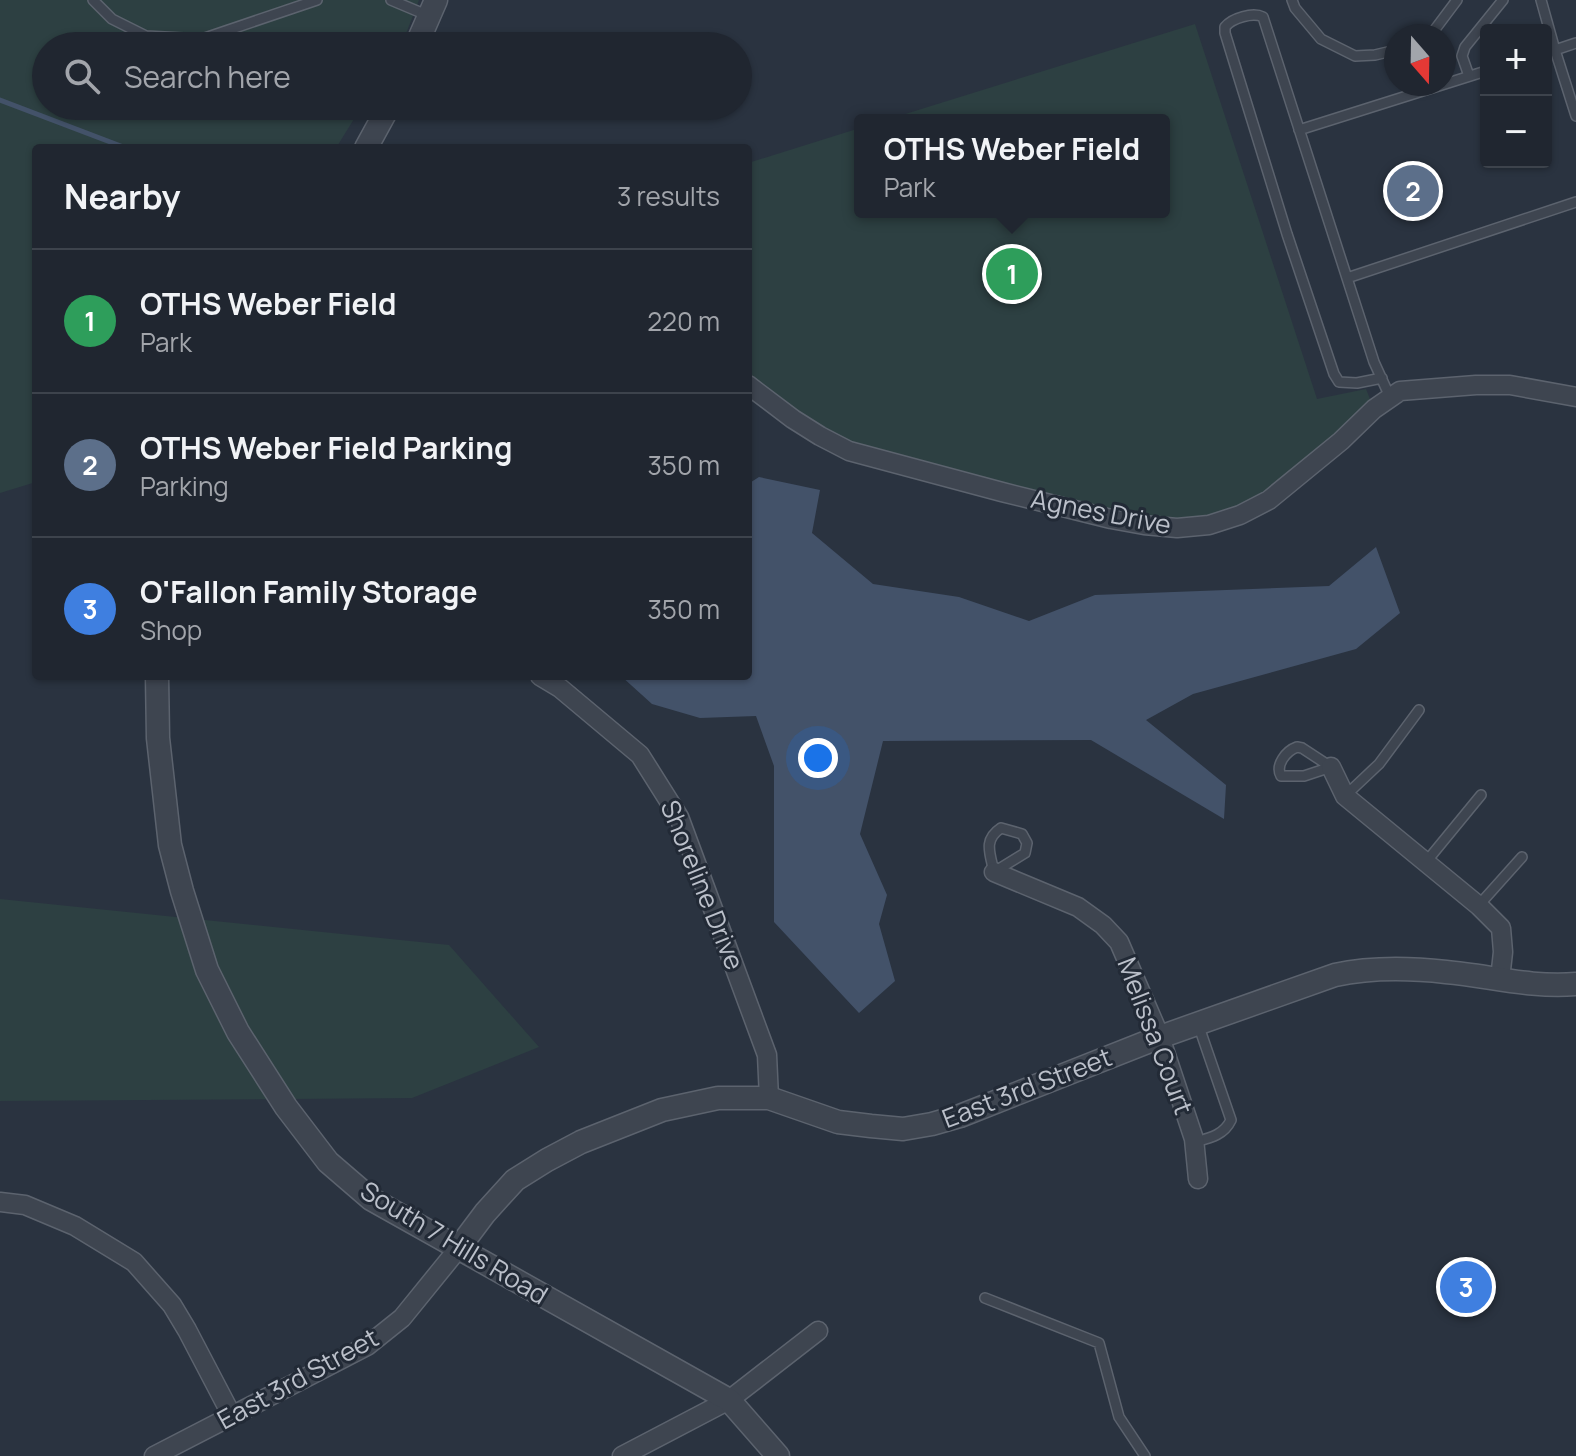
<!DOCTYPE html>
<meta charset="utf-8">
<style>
body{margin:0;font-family:Manrope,sans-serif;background:#2d323c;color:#f1f3f6}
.controls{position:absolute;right:24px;top:24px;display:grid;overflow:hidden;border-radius:8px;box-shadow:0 2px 6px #0004}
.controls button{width:72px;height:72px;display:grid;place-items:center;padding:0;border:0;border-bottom:2px solid #3d434c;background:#202630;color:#f1f3f6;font:40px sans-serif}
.compass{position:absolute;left:1384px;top:24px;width:72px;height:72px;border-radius:50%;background:#202630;box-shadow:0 2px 6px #0004;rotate:160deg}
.you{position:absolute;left:818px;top:758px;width:28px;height:28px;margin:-20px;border:6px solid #fff;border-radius:50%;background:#1a73e8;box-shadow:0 0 0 12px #1a73e833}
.badge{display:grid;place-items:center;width:52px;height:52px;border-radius:50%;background:#9cb9ee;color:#fff;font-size:26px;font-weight:700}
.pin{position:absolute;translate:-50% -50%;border:4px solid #fff;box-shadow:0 2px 8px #0006}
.popup{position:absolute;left:854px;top:114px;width:316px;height:104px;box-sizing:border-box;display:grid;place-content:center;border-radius:8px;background:#202630;filter:drop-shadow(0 2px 6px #0005);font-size:26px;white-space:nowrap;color:#a2a5ab}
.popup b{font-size:30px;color:#f1f3f6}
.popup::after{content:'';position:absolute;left:50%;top:100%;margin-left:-16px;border:16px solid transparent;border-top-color:#202630}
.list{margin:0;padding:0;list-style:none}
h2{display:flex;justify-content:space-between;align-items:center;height:104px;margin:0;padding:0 32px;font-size:34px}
h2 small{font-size:26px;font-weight:400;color:#a2a5ab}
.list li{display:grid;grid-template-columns:52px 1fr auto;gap:24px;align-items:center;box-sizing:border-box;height:144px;padding:0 32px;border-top:2px solid #3d434c}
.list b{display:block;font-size:30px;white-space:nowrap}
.list p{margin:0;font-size:26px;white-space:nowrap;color:#a2a5ab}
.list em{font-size:26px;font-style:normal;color:#a2a5ab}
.icon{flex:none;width:44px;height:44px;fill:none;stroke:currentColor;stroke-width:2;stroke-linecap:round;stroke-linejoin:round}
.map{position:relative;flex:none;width:1576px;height:1456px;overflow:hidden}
.search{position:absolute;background:#202630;box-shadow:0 2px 6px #0004;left:32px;top:32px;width:720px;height:88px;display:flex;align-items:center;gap:20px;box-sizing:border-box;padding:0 28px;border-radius:44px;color:#a2a5ab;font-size:30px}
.panel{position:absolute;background:#202630;box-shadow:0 2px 6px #0004;left:32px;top:144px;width:720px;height:536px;border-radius:8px}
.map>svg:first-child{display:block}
.green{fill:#2d4042}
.water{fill:#435269}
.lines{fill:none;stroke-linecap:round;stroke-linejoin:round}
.stream{stroke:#435269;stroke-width:5}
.service-casing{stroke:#5c636e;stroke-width:12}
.minor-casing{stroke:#5c636e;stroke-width:21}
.tertiary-casing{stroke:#5c636e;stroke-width:25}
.service{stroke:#3e4550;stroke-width:9}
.minor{stroke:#3e4550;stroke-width:18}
.tertiary{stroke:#3e4550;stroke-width:22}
.labels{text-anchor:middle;stroke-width:6;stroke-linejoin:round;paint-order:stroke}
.street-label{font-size:26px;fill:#bbc0ca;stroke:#222a36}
</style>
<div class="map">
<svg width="1576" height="1456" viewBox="0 0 1576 1456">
<rect width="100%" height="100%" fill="#2a3340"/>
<path class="green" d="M0,0H419L407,31L398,46H46V106H362L336,148H36V482L0,493Z
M1195,24L1317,399L1366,389L1374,409L1269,500L1177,528L849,451L748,385V163L860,128V212H1164V120H886Z
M0,899L449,945L539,1047L412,1098L0,1101Z"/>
<path class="water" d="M759,477L820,490L812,533L873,584L959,597L1029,621L1095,595L1329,586L1376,547L1400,613L1356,649L1193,694L1146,720L1226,785L1224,819L1091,740L883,741L860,834L887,895L879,924L895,981L859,1013L774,922V766L756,716L700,718L652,704L621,676H748V484Z"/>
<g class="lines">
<path class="stream" d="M0,100L126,148"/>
<defs>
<path id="service" d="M93,0L112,19L146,36L202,39L317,0
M391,0L429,16
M1292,0L1295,8L1321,39L1355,56L1375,55L1396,50
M1541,0L1555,50L1546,53
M1430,36L1457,0
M1576,43L1555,50L1576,116
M1469,76L1462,56L1465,47L1503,0
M1299,130L1486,71
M1347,278L1576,202
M1382,378L1357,383L1339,382L1334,374L1287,234L1225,33V27C1232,18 1253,12 1263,17L1374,362L1390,397
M1297,747L1302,748L1331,767L1304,776H1281C1275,765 1286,751 1297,747Z
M1345,796L1379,764L1419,710
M1001,828L1022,834L1027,843L1025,853L994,872C990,853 983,840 1001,828Z
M1426,862L1481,795
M1479,905L1522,857
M1195,1142C1210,1138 1224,1135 1231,1120L1198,1024
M985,1298L1099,1343L1119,1417L1145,1456"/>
<path id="minor" d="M748,385L793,419L820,436L849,451L1002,492L1111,519L1144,525L1177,528L1209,525L1240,515L1269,500L1341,441L1374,409L1400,391L1476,385H1510L1576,397
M540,676L560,688L640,755L679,817L767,1055L769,1098
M1331,767L1345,796L1479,906L1501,928L1503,952L1500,979
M994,872L1078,907L1103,925L1119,942L1160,1037L1194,1139L1198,1179
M0,1202L25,1205L75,1226L134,1262L172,1305L187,1330L232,1416
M154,1456L367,1346L402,1318L458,1249
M622,1456L729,1400L818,1331"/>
<path id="tertiary" d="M416,46L436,0
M366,148L389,106
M157,676L158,738L170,845L182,891L207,970L238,1032L286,1107L328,1162L371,1199L729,1400L778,1456
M458,1249L485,1213L515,1180L547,1160L581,1142L662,1110L718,1098H769L838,1122L871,1126L903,1129L932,1124L960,1116L1160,1037L1335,975C1372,967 1409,968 1446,972C1490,976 1532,988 1576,984"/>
</defs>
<use href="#service" class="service-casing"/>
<use href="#minor" class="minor-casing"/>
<use href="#tertiary" class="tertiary-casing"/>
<use href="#service" class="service"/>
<use href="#minor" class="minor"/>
<use href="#tertiary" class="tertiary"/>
</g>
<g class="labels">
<g class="street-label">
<text transform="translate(1101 512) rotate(11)" y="9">Agnes Drive</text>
<text transform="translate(702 885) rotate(68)" y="9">Shoreline Drive</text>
<text transform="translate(1155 1036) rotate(69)" y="9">Melissa Court</text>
<text transform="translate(1027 1088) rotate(-21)" y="9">East 3rd Street</text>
<text transform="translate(454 1243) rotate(31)" y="9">South 7 Hills Road</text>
<text transform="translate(298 1379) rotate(-29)" y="9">East 3rd Street</text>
</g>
</g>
</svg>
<div class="controls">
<button>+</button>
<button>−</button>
</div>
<svg class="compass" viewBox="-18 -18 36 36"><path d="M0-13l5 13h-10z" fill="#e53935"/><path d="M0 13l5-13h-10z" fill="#a2a5ab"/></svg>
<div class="you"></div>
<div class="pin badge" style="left:1012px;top:274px;background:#2e9e5b">1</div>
<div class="popup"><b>OTHS Weber Field</b>Park</div>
<div class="pin badge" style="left:1413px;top:191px;background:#5c6f8a">2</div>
<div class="pin badge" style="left:1466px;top:1287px;background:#3f7fe0">3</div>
<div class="search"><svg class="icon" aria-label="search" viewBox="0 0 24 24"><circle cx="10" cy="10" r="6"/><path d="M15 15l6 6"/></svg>Search here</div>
<section class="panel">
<h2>Nearby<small>3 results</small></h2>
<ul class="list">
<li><span class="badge" style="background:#2e9e5b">1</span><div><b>OTHS Weber Field</b><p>Park</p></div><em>220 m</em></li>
<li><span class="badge" style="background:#5c6f8a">2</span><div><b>OTHS Weber Field Parking</b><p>Parking</p></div><em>350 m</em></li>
<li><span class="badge" style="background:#3f7fe0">3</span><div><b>O'Fallon Family Storage</b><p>Shop</p></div><em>350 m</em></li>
</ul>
</section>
</div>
